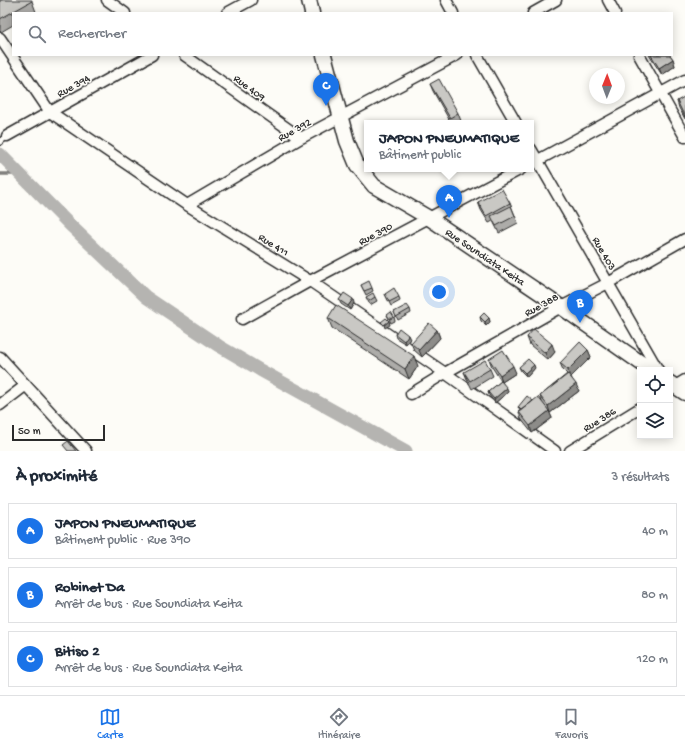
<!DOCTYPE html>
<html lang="fr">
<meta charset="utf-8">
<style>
body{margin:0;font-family:"Gochi Hand",sans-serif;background:#f6f6f7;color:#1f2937}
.controls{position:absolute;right:12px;bottom:12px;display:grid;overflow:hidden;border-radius:0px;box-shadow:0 2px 10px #0003}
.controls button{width:36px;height:36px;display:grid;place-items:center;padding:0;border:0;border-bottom:1px solid #e0e1e3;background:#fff;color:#1f2937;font:20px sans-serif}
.compass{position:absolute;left:589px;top:68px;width:36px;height:36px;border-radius:50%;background:#fff;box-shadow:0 2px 10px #0003;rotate:1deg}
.scale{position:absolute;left:12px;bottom:10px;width:93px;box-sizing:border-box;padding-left:4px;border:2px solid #2b2b2b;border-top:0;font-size:11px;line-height:14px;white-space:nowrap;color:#2b2b2b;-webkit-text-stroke:3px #fdfcf7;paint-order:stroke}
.you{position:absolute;left:439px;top:292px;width:14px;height:14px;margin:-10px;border:3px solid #fff;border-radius:50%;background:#1a73e8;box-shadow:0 0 0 6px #1a73e833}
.badge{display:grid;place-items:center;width:26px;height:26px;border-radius:50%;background:#1a73e8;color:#fff;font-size:13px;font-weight:700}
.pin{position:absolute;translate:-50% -33px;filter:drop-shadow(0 1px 2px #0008)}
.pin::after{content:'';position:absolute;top:21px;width:14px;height:12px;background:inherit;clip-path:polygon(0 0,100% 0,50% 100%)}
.popup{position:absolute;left:364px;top:120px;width:170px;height:52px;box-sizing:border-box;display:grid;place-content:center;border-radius:0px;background:#fff;filter:drop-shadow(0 1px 3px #0005);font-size:13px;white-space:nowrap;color:#747a83}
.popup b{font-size:15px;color:#1f2937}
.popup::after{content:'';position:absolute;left:50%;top:100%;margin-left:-8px;border:8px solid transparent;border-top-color:#fff}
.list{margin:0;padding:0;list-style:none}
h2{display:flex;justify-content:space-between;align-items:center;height:52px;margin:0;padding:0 16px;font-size:17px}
h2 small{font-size:13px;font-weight:400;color:#747a83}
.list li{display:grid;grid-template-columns:26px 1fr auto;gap:12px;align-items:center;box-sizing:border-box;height:56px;margin:0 8px 8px;padding:0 8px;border:1px solid #e0e1e3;border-radius:0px}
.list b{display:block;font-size:15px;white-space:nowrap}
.list p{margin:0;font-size:13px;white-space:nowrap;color:#747a83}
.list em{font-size:13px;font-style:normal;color:#747a83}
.icon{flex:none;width:22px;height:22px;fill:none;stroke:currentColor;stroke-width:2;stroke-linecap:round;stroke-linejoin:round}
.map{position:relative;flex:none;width:685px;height:451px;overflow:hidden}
.search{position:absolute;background:#fff;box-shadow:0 2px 10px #0003;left:12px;right:12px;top:12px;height:44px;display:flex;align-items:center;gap:10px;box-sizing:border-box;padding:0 14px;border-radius:0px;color:#747a83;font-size:15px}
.sheet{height:244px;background:#fff}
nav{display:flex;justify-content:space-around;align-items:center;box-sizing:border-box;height:56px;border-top:1px solid #e0e1e3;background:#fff;font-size:11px;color:#747a83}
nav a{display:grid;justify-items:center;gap:2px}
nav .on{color:#1a73e8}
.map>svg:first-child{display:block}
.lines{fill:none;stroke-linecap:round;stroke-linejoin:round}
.stream{stroke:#7e7d7b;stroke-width:3.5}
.canal{stroke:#b5b4b1;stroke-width:13}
.lane-casing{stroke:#2b2b2b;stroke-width:8}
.street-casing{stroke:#2b2b2b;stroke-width:13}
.secondary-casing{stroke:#2b2b2b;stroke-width:17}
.lane{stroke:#fdfcf7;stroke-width:5}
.street{stroke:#fdfcf7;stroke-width:10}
.secondary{stroke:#fdfcf7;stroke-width:14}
.wall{fill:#adaca9;stroke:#2b2b2b}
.shaded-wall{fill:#8d8c89;stroke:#2b2b2b}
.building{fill:#c9c8c4;stroke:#2b2b2b}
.labels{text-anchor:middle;stroke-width:3;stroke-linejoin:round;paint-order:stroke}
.street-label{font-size:11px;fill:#2b2b2b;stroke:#fdfcf7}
</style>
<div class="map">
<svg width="685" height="451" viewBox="0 0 685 451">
<rect width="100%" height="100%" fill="#fdfcf7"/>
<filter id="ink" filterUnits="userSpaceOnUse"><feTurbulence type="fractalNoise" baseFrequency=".025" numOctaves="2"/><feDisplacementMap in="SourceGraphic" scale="8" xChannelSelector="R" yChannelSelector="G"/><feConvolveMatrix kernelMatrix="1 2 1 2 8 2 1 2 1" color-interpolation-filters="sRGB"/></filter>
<g filter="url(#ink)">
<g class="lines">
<path class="stream" d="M0,174H20"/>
<path class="canal" d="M0,154L69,224L146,297L219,346L260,370L406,451"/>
<defs>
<path id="lane" d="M0,142L7,136"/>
<path id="street" d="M107,0L125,13
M446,0L453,13
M608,0L615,13
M227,13L251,0
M533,13L556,0
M0,38L50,112L187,205L310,281L445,373L555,451
M184,55L301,138
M477,55L516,123
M639,55L685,137
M7,136L152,55
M531,149L658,370
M531,164L685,80
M187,205L301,138L457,55
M242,319L310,281L521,169
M0,357L86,451
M670,389L685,380
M411,394L445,373L561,307L608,283L685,239
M0,405L26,385
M570,451L640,408"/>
<g id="secondary">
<path d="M309,0L312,13"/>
<path id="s1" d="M324,55L347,141L357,165L374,186L429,218L561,307L651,370"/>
<path d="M670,383L685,393"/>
</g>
</defs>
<use href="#lane" class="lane-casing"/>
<use href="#street" class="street-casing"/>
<use href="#secondary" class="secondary-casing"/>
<use href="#lane" class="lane"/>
<use href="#street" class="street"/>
<use href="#secondary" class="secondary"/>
</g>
<path class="wall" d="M0,0L32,1L36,12L34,13H13V25L1,32L0,31Z
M649,55H670L673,59L675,66L662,75Z
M430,84L458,113L461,121L456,123H451L433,91Z
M685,98V119L679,108L677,101Z
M478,202L510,203L518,223L499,233L493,221L489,223L481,210Z
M361,285L372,288L373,291L366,295Z
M385,294L399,297L400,301L391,306Z
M366,297H375L377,301L370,305Z
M339,300L354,303L350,310L341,304Z
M410,309L411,313L398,320L394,312Z
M387,315L394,317L395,321L391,323Z
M480,317L489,318L490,322L486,326L481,321Z
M328,318L418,366L409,379L332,328Z
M437,330L440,338L422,357L414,350L411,343Z
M395,334L410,339L406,344L396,338Z
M527,337L555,352L548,360L530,345Z
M588,350L591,357L571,377L579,391L550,413L549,412L552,418L532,433L521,419L519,412L520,411L518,407L533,401L542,402L540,396L567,374L563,370L560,363Z
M489,359L516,373L502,382L508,392L495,403L489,395L488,392L501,381L492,367Z
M519,367L535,368L527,377L521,371Z
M490,369L493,376L472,389L467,379L464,372Z"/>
<path class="shaded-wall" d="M673,59L675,66L662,75L659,68Z
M353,299L354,303L350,310L348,306Z
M489,318L490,322L486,326L485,322Z
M389,321L390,325L385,328L384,325Z
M437,330L440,338L422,357L419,350Z
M408,335L410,339L406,344L404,341Z
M552,344L555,352L548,360L545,353Z
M588,350L591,357L570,378L568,370Z
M414,356L418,366L409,379L405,369Z
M534,365L535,368L527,377L525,373Z
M513,366L516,373L502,382L500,375Z
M576,384L579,391L550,413L548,406Z
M507,388L508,392L495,403L494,399Z
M549,411L552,418L532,433L530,426Z"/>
<path class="building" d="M0,0H32V1L0,19Z
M651,55H670L673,59L659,68Z
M439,79L458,113L450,118L430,84Z
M684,97L685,98V117L677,101Z
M502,189L510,203L486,216L478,202Z
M511,206L515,216L496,226L491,216Z
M369,281L372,288L364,291L361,285Z
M394,288L399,297L389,302L385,294Z
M344,293L353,299L348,306L339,300Z
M373,293L375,297L369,301L366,297Z
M336,305L414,356L405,369L328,318Z
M407,305L410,309L396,317L394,312Z
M391,312L394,317L390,319L387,315Z
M484,313L489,318L485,322L480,317Z
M386,318L389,321L384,325L381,322Z
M429,323L437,330L419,350L411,343Z
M399,328L408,335L404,341L395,334Z
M534,329L552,344L545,353L527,337Z
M580,342L588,350L568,370L560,363Z
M503,350L513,366L500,375L489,359Z
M528,359L534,365L525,373L519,367Z
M485,360L490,369L470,381L464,372Z
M568,374L576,384L548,406L540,396Z
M501,381L507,388L494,399L488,392Z
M527,396L533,401L521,410L518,407Z
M538,397L549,411L530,426L519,412Z
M68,441L76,451H68L63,445Z"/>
</g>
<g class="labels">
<g class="street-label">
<text transform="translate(73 85) rotate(-29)" y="4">Rue 394</text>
<text transform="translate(250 87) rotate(36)" y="4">Rue 409</text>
<text transform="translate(294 129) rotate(-29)" y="4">Rue 392</text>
<text transform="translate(375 233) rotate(-28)" y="4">Rue 390</text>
<text transform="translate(274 244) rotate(32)" y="4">Rue 411</text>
<text transform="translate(605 253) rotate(60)" y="4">Rue 403</text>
<text dy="4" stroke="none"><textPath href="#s1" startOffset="274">Rue Soundiata Keita</textPath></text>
<text transform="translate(541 304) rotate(-29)" y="4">Rue 388</text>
<text transform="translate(599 419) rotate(-32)" y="4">Rue 386</text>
</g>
</g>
</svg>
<div class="controls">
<button><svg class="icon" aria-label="locate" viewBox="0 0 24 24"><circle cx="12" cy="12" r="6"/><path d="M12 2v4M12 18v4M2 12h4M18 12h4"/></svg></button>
<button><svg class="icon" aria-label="layers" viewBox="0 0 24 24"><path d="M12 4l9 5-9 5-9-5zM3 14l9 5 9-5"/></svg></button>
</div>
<svg class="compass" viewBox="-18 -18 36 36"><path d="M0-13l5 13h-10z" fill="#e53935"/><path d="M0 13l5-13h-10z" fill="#747a83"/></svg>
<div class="scale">50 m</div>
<div class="you"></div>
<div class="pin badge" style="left:449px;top:218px">A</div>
<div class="popup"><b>JAPON PNEUMATIQUE</b>Bâtiment public</div>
<div class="pin badge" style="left:580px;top:323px">B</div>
<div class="pin badge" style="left:326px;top:106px">C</div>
<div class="search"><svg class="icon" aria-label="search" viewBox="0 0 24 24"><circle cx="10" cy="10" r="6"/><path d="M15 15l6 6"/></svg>Rechercher</div>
</div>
<section class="sheet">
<h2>À proximité<small>3 résultats</small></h2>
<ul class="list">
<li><span class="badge">A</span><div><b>JAPON PNEUMATIQUE</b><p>Bâtiment public · Rue 390</p></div><em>40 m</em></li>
<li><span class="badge">B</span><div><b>Robinet Da</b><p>Arrêt de bus · Rue Soundiata Keita</p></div><em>80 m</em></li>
<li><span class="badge">C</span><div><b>Bitiso 2</b><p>Arrêt de bus · Rue Soundiata Keita</p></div><em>120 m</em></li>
</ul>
</section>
<nav>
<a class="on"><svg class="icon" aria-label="map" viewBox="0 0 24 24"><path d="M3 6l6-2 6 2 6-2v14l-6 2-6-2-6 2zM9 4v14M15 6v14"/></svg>Carte</a>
<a><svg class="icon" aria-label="directions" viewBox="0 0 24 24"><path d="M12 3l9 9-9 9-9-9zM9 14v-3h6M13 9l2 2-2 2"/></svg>Itinéraire</a>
<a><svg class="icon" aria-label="saved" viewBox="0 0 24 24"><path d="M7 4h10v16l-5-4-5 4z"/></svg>Favoris</a>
</nav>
